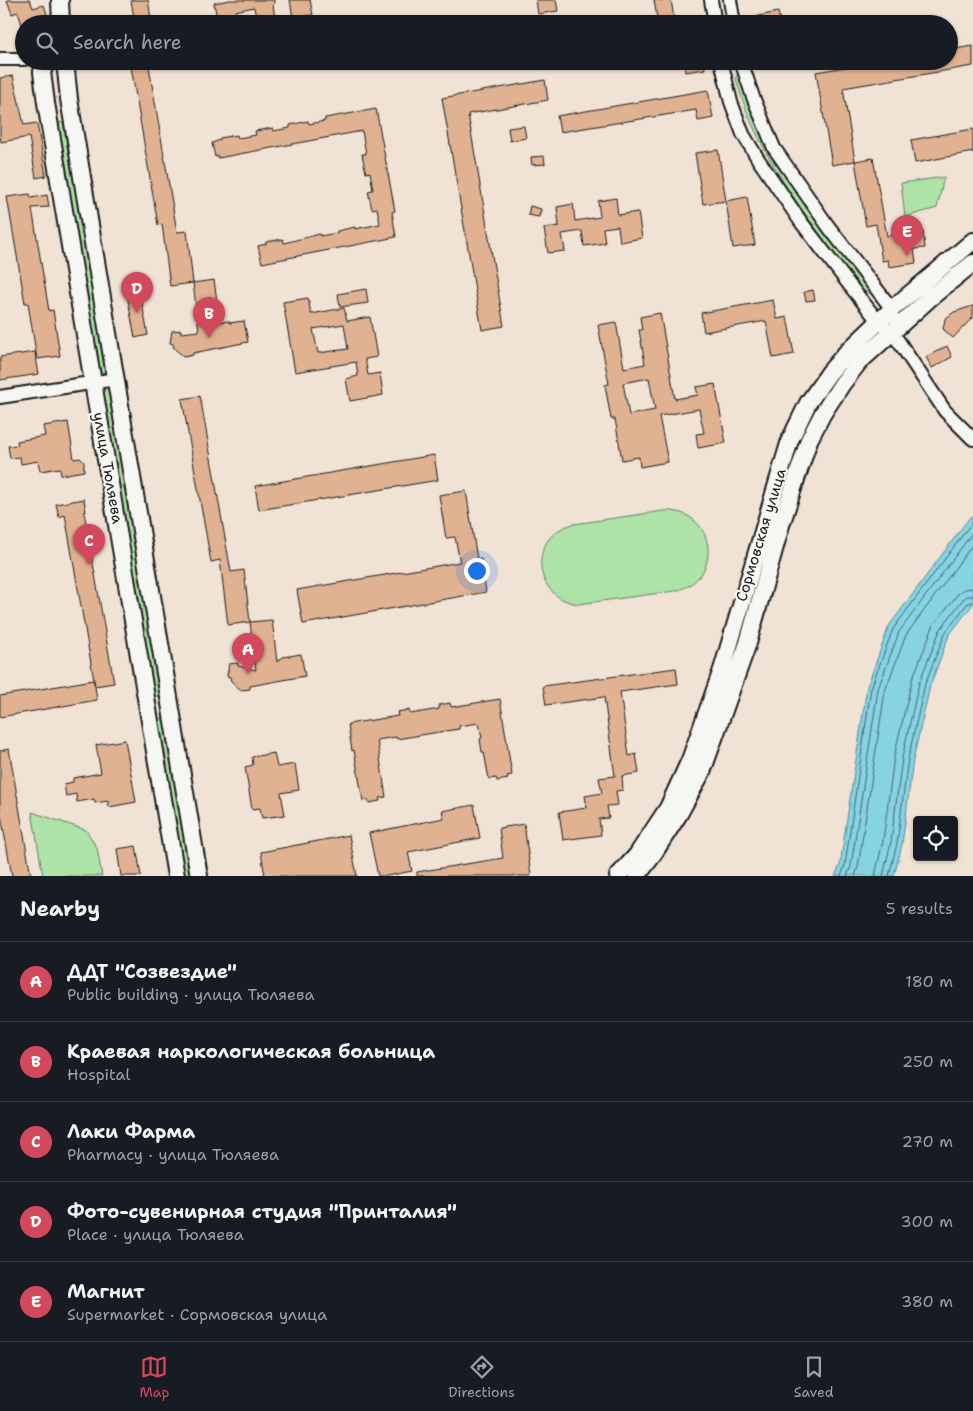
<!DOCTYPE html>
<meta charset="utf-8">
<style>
body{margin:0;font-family:"Shantell Sans",sans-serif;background:#242831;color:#f1f3f6}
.controls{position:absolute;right:15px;bottom:15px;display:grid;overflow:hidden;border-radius:5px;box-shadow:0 1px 4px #0004}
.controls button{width:45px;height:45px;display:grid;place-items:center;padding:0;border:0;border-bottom:1px solid #363941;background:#171b24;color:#f1f3f6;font:25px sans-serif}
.you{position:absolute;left:476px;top:570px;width:18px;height:18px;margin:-12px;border:4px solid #fff;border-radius:50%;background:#1a73e8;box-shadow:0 0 0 8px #1a73e833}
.badge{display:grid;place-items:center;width:32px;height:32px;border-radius:50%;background:#d1495b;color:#fff;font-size:16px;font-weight:700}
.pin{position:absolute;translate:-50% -41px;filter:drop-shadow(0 1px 2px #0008)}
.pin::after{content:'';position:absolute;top:26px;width:18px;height:15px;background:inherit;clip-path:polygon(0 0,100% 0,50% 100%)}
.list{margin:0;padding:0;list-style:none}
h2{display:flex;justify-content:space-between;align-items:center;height:65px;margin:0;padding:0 20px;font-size:21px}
h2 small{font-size:16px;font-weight:400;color:#9ea1a6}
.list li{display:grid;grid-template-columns:32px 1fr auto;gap:15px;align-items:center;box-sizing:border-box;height:80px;padding:0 20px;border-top:1px solid #363941}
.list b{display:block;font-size:19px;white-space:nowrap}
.list p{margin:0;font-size:16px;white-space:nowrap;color:#9ea1a6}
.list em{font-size:16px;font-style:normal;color:#9ea1a6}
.icon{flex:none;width:28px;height:28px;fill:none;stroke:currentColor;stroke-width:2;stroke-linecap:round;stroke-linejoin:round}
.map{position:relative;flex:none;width:973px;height:876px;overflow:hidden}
.search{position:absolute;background:#171b24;box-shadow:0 1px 4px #0004;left:15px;right:15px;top:15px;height:55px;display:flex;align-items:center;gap:12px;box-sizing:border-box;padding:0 18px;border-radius:28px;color:#9ea1a6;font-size:19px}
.sheet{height:465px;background:#171b24}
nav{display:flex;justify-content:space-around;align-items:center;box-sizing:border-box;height:70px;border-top:1px solid #363941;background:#171b24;font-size:14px;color:#9ea1a6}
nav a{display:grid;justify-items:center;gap:2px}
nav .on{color:#d1495b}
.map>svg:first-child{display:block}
.green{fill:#ade3a6;stroke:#648061}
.water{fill:#85d3e3;stroke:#5b8a93}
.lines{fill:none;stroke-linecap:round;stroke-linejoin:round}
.shore{stroke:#46656c;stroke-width:1}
.building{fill:#e1b292;stroke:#1c1c1c;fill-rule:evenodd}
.minor-casing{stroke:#1c1c1c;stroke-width:16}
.major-casing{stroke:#1c1c1c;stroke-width:20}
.minor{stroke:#f6f6f2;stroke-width:12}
.major{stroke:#f6f6f2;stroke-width:16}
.labels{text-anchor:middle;stroke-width:4.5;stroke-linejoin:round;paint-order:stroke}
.street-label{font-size:15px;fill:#1c1c1c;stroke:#f6f6f2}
</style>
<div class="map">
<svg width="973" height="876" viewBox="0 0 973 876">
<rect width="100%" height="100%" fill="#f0e2d5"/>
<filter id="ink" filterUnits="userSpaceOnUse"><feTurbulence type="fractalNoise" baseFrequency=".02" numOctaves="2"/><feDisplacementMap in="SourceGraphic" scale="10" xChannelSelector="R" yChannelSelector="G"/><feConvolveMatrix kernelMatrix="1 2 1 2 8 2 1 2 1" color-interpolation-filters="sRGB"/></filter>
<g filter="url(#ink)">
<path class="green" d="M738,74L740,76L747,99L772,154L825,231L868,288L867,292H864C814,226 758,160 736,79V76Z
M59,122L63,123L64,127L106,366V370L104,373L100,371L98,368L56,124Z
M944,177L937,208L905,217L901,183Z
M107,387L110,392L160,694L159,696L154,697L102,391L104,388Z
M663,511C715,507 726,579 675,591L579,604C531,599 527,534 574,524Z
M161,718L164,720L166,724L191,876H185L159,725V721Z
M32,812L86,830L97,848L102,876H43Z"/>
<path class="water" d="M973,516V604L949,635L930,686L913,760L902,845L894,876H835L840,865L867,687L889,626L970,517Z"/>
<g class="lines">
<path class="shore" d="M841,876L845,865L871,688L893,629L973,521
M847,876L851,866L878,689L899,632L973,532
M855,876L858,867L885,691L906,635L973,544
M875,876L883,841L894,757L912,680L934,624L958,594L964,589L973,588
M883,876L891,842L902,758L919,683L940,630L963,599L967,596H973
M889,876L897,844L908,759L925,684L945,633L967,604L973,602"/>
</g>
<path class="building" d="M7,0H30L33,8L44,5L48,17L22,25L18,12L12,14Z
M131,0H148L152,24H135Z
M230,0H274V4H273L275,20L257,23L254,7L235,11L237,24H218L214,3Z
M290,0H310L313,15L293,18Z
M536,0H556L558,11L538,14Z
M654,0H671L675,24H658Z
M778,12L781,24H760L758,16Z
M973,46V66L843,88L855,161L832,165L816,72L881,61H949V50Z
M130,61H148L177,232L187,231L193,283L170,286L162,224L158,225Z
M684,61H703L705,69L685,72Z
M13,76L24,125L37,123L46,176L36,178L29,137L1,142L0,135V78Z
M545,80L548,100L468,114L504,326L482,330L442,98Z
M708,90L713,118L698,121L696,110L560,132L557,116Z
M376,109L395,211L392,212L396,237L262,263L258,246L266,244V242L283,239L284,243L320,234V236L337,233V231L355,227V229L380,224L377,208L372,209L368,191L373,190L370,172L366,173L362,154H366L362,131L218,158V156L215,157L212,143L220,140V138L237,135L238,138L256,135L255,131L273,128V131L290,128V125L308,121L309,124L325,121V118Z
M524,126L526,138L510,141L508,128Z
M973,129V152L915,163L911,140Z
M718,150L726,201L703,204L695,153Z
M544,156L545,164L532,165L531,157Z
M873,158L887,236L923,231L925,248L914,249L916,263L889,267L888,260L882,261L876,224L866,226L855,161Z
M30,194L31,198L47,195L49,207L32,208L49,311L53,310L60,356L37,359L28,303H25L7,197Z
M747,197L755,245L733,248L726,201Z
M616,198L618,215L638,212L642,238L620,242L618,226L603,228L605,243L584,246L582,231L562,234L565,251L548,253L544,228L559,226L557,207L573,204L575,221L600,217L598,201Z
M530,206L541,209L539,217L528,215Z
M214,280L220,322L229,321V323L244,321L248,342L193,353V355L184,357L174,348L173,344L170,343L172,331L181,330V333L199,331L193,283Z
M139,287L148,335L135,338L126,290Z
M366,289L368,303L340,307L338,294Z
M813,290L815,300L806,301L804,292Z
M308,298L311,314L344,308L347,321L370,317L377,357L365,359L368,375L380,373L383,395L350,401L346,379L358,376L356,362L295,372L283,302ZM344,324L348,349L318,353L313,329Z
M773,300L777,319L787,317L794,354L773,358L766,321L704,332L701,313Z
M973,306V317L953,338L943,329L945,319L954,312Z
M660,313L675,399L698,395L696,387L715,384L726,443L698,448L696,434L704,433L699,409L659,416L668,462L640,467L639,457L622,460L615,419H611L605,385L609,384L598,325L616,322L624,368L645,364L639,330H642L640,317ZM649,378L655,410L629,415L623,383Z
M947,346L952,357L932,368L926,357Z
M35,352L39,374L0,380V357Z
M200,396L231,572L244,570L250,622L228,625L220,560L211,562L182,399Z
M68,422L74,459L80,458L84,462V471L61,475L60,468L40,471L38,461L21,464L20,457L10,458L8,446L18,445L17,441L45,436L43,426Z
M434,455L438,480L259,510L255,486Z
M466,491L477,559H481L486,592L303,624L297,590L460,562L455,537L446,538L439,495Z
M84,499L86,512H84L114,683L95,686L97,700L0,717V696L93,680L95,686L65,515L59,517L56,504Z
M272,620L277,662L283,657L301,654L305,676L250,686V689L241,690L231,681L230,677L227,676L229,664L238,663V666L256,670L250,622Z
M676,668L678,684L620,692L629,756L636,754L639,773L622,776L623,790L616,791L618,805L607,806L609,818L599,819L601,835L563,840L559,812L587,808L585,796L602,793L599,778L615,776L604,697L546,705L543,686Z
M500,699L512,775L507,776L508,779L497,781L496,778L489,779L484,752H482L480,739L482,738L479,723L459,726V729L433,733L397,739L396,737L377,740L386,797L379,798L380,801L369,803L368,800L363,801L354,750L352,751L348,724L398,716L397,712L409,710L410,714L439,709V705L450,703L451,707Z
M125,740L136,802L109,807L108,801L95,803L94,799L77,802L76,794L66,796L64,784L73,782V778L101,773L96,745Z
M9,749L31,876H12L0,810V751Z
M274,753L277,767L295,764L299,790L281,793L285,815L262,818L260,808L252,809L245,767L253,765L252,757Z
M474,805L480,838L408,852L412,871L387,876H378L369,833L444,818L442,811Z
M524,824L531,876H417V872L503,858L499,828Z
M349,835L357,876H265L261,852Z
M136,846L141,876H121L117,849Z"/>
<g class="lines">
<defs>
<path id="minor" d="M711,0L715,24
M730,0L734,24
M0,59H24
M721,61L731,102L743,134L758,159L801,222L851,287L878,321L892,333L899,342L945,411L973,439
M741,61L753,97L774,148L828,226L892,309V317
M0,397L116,379"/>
<path id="major" d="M60,0L61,24
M47,61L42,72L46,103L176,876
M65,61L69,99C113,358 154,617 199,876
M618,876L637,855L668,808L690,760L722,670L790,440L808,403L829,373L846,353L892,309L973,241
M637,876L650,859L679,814L702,772L748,643L781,525L809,440L823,413L842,384L859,362L930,298L973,263"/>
</defs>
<use href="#minor" class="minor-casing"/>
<use href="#major" class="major-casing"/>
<use href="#minor" class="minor"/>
<use href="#major" class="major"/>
</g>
</g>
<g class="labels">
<g class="street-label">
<text transform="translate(108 468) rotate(80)" y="5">улица Тюляева</text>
<text transform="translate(761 535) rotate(-73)" y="5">Сормовская улица</text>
</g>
</g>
</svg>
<div class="controls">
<button><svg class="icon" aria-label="locate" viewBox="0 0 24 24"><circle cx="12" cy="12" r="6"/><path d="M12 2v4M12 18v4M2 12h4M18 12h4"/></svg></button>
</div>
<div class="you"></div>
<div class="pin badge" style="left:248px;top:674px">A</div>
<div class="pin badge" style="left:209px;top:338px">B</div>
<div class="pin badge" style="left:89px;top:565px">C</div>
<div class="pin badge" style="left:137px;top:313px">D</div>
<div class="pin badge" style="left:907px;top:256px">E</div>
<div class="search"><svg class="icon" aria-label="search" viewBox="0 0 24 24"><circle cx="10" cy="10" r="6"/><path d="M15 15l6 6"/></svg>Search here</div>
</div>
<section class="sheet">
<h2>Nearby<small>5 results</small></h2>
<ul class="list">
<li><span class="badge">A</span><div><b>ДДТ &quot;Созвездие&quot;</b><p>Public building · улица Тюляева</p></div><em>180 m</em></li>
<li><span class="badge">B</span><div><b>Краевая наркологическая больница</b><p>Hospital</p></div><em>250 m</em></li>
<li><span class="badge">C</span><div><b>Лаки Фарма</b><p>Pharmacy · улица Тюляева</p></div><em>270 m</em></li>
<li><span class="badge">D</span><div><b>Фото-сувенирная студия &quot;Принталия&quot;</b><p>Place · улица Тюляева</p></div><em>300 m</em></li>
<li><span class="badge">E</span><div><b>Магнит</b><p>Supermarket · Сормовская улица</p></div><em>380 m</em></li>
</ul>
</section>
<nav>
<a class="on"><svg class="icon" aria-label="map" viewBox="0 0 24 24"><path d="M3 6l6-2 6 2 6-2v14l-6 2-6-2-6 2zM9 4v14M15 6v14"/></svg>Map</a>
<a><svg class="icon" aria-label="directions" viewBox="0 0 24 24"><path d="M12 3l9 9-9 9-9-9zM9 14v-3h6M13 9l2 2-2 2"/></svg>Directions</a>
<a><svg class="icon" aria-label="saved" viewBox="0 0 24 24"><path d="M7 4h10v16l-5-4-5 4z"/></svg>Saved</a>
</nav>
